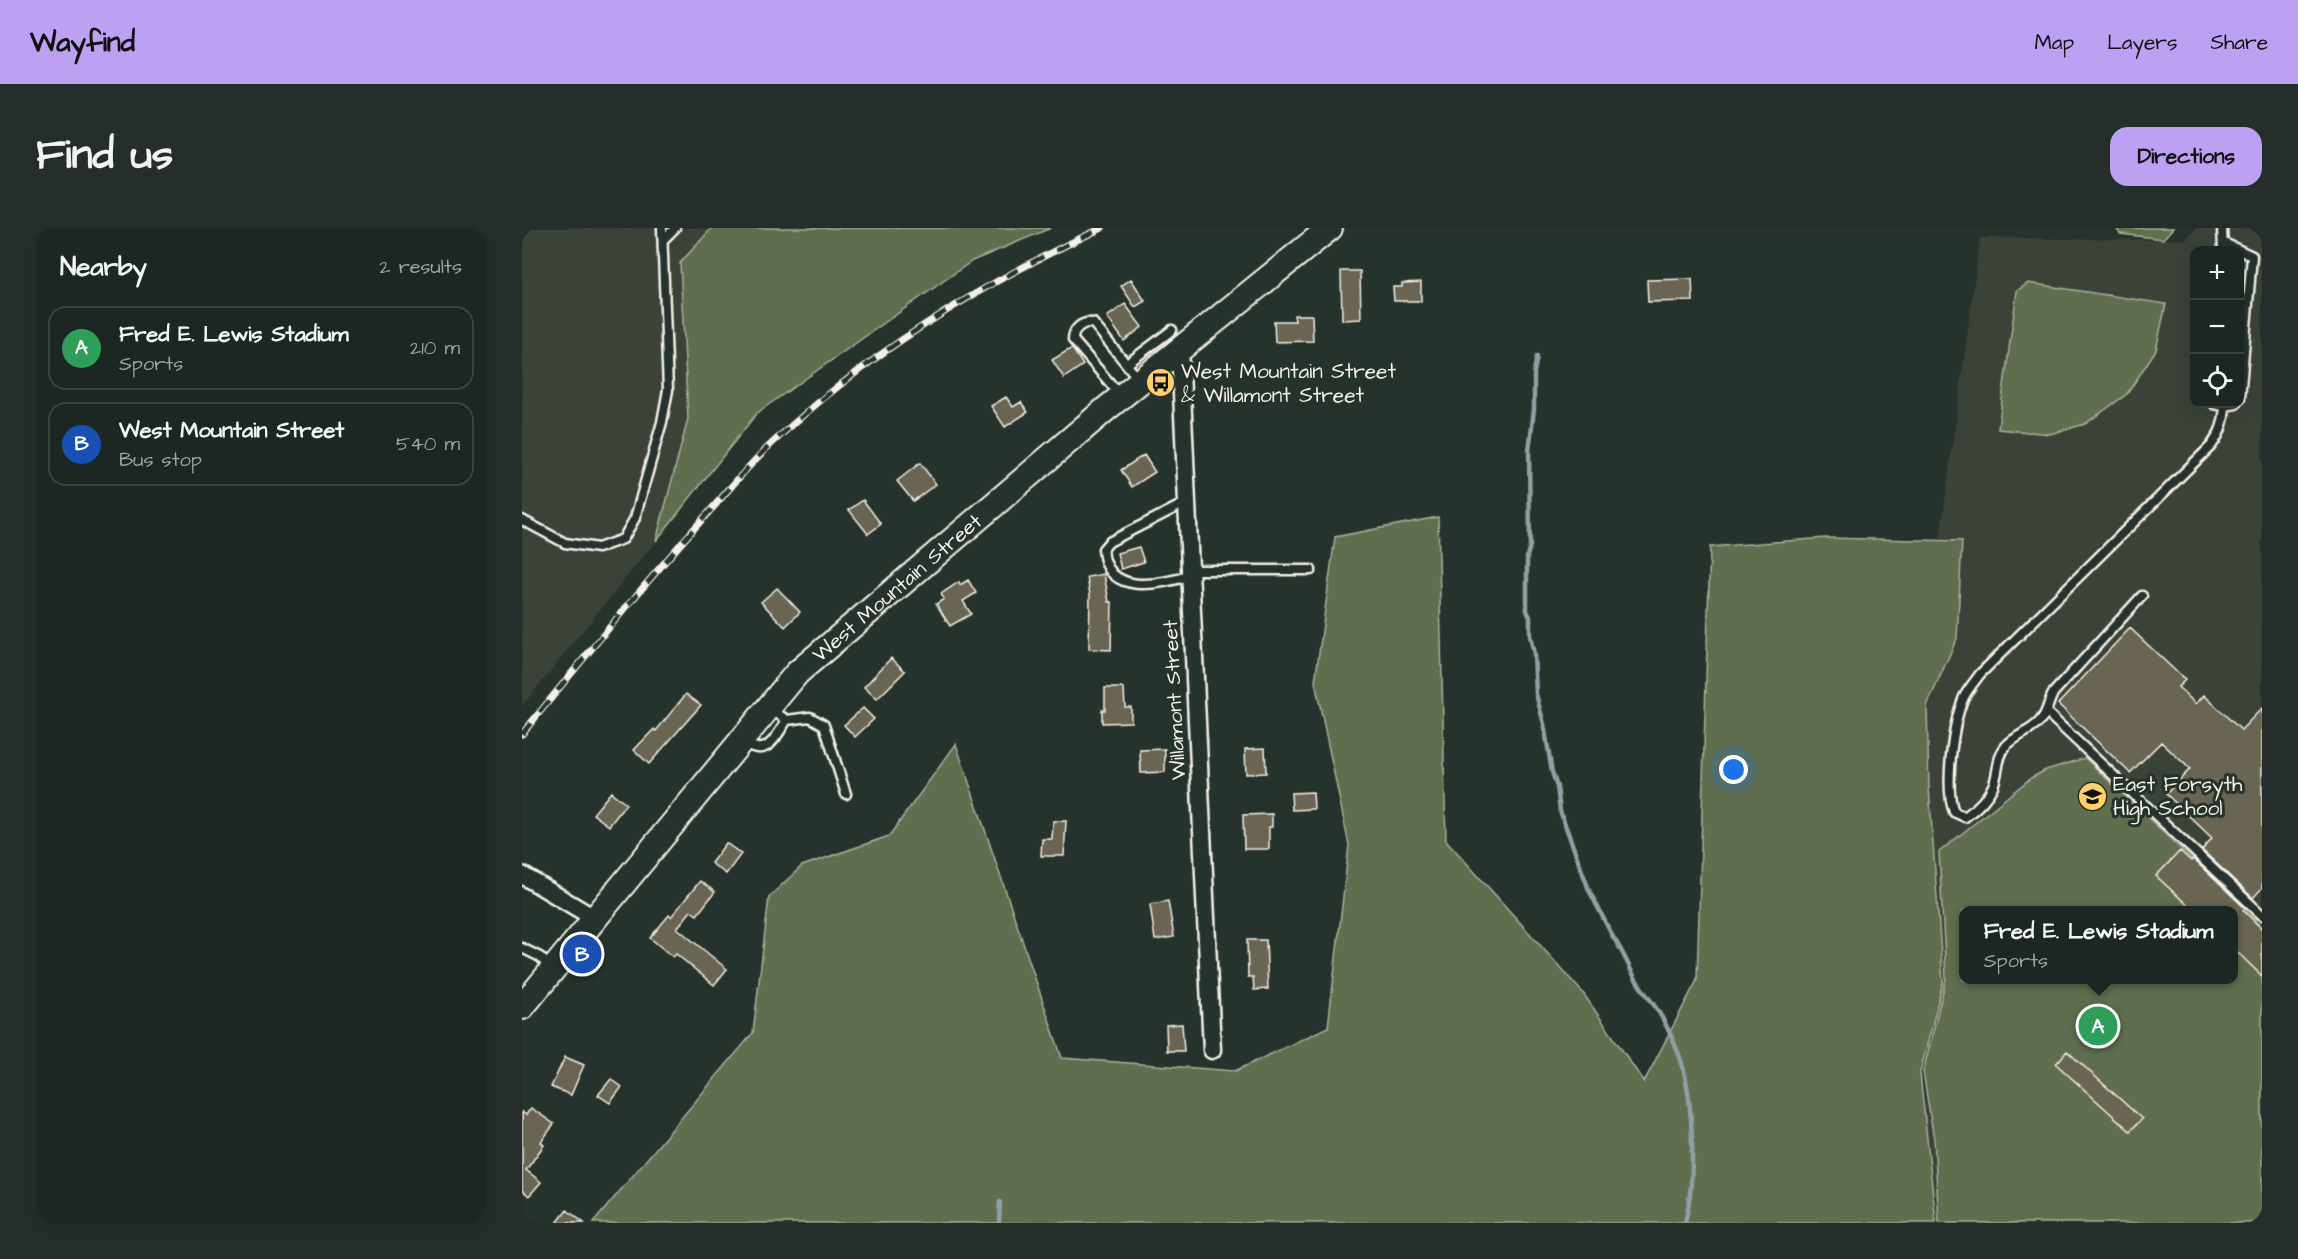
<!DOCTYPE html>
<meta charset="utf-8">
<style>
body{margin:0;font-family:"Architects Daughter",sans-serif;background:#252e2a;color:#f1f3f6}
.controls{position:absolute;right:18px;top:18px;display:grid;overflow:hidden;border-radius:12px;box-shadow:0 6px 24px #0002}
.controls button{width:54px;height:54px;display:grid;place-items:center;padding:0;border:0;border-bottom:2px solid #3a4340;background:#1c2622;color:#f1f3f6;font:30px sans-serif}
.you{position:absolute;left:1212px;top:542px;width:21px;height:21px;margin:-15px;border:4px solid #fff;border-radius:50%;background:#1a73e8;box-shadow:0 0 0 9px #1a73e833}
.badge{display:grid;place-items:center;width:39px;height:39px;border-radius:50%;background:#bca0f2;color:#fff;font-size:20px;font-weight:700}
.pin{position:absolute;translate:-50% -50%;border:3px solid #fff;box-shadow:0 2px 6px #0006}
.popup{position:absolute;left:1437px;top:678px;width:279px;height:78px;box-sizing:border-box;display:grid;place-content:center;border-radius:12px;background:#1c2622;filter:drop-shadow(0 2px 4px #0005);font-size:20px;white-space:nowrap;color:#a0a5a5}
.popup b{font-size:22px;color:#f1f3f6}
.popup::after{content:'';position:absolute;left:50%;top:100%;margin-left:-12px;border:12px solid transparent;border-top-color:#1c2622}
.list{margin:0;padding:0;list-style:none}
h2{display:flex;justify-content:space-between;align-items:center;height:78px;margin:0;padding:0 24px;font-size:26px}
h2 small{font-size:20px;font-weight:400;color:#a0a5a5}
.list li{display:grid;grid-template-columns:39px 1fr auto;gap:18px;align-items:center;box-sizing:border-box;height:84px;margin:0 12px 12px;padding:0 12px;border:2px solid #3a4340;border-radius:18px}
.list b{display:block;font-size:22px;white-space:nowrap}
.list p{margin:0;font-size:20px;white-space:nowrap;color:#a0a5a5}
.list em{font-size:20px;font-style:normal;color:#a0a5a5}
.icon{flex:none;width:33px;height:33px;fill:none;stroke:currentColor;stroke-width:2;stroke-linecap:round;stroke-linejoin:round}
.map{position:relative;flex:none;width:1740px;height:995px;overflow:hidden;border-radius:18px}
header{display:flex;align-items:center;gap:36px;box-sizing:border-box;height:84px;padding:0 30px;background:#bca0f2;color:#111}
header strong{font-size:28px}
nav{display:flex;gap:33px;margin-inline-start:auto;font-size:21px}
.intro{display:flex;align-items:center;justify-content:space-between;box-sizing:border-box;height:144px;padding:0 36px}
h1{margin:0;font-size:42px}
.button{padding:15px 27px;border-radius:18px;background:#bca0f2;color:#111;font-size:21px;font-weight:700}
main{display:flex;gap:36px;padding:0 36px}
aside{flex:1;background:#1c2622;border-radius:18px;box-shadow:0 6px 24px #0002}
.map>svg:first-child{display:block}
.built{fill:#3a4238;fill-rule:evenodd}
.green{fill:#616e4f;stroke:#aab09c;stroke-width:1.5;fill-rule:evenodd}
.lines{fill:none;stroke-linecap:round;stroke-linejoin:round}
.stream{stroke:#90a1a3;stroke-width:4.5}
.building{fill:#6a6552;stroke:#f4f1e8;stroke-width:1.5}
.lane-casing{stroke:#f4f1e8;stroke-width:13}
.street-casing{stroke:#f4f1e8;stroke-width:21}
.secondary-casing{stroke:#f4f1e8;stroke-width:28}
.lane{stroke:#26332d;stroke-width:8}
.street{stroke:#26332d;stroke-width:16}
.secondary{stroke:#26332d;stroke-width:24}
.rail-casing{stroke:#f4f1e8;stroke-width:7}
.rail{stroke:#26332d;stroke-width:4.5;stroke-dasharray:14;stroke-linecap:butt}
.labels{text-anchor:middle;stroke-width:6;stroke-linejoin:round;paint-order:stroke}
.poi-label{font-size:21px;fill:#f4f1e8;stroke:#26332d;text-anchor:start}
.street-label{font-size:21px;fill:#f4f1e8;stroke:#26332d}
</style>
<header>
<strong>Wayfind</strong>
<nav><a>Map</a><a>Layers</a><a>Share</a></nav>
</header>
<div class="intro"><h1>Find us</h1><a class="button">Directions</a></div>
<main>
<aside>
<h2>Nearby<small>2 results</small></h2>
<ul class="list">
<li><span class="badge" style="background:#2e9e5b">A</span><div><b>Fred E. Lewis Stadium</b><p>Sports</p></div><em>210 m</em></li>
<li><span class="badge" style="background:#1a4fb4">B</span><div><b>West Mountain Street</b><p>Bus stop</p></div><em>540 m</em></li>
</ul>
</aside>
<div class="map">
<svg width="1740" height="995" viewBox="0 0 1740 995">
<rect width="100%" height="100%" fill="#26332d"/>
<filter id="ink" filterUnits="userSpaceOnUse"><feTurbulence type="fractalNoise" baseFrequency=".0167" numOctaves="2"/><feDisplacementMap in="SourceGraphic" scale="12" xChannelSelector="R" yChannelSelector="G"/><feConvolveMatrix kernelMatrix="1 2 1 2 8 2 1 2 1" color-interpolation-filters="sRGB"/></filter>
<g filter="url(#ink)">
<path class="built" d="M0,0H190L158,35L166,191L134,313L0,478Z
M1674,0H1740V995H1404L1399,454L1458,10L1664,12ZM1672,22H1718V176H1672ZM1441,682H1711V752H1441Z"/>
<path class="green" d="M190,0H529L450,33L235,185L134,313L166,191L158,35Z
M1594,0H1651L1641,11L1598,6Z
M1506,55L1644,76L1634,122L1605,166L1563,196L1528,206L1476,201L1495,63Z
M916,289L924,612L1061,765L1122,854L1175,752L1188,319L1304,310L1440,313L1435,410L1405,478L1407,560L1421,754L1398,845L1414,995H71L231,805L247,669L280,638L367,608L434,516L540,830L713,843L806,799L827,617L793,454L813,309Z
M1563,530L1740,698V995H1417L1412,911L1401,844L1424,751L1417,624L1509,550L1524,542ZM1441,682H1711V752H1441Z"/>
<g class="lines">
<path class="stream" d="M1015,128L1012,144V181L1007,223L1008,318L1005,328V383L1008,389V408L1012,426L1014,466L1022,496L1030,544L1035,559L1038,583L1067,662L1091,709C1101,723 1106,738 1115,753C1121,763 1129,772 1136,783C1143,794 1149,807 1154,819C1173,862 1174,950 1163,995
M477,995L478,974"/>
</g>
<path class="building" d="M819,43H838L839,91L820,92Z
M609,51L623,73L613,79L599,58Z
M1170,51L1171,73L1126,74L1125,52Z
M899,54V73H872L871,59H880V55Z
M603,76L620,99L602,113L585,89Z
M772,87H790L791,113L753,114L752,93H773Z
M550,120L561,137L542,150L530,132Z
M484,169L491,179L499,174L506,184L483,199L469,178Z
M622,227L633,244L610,259L599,242Z
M398,235L414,256L391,273L375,253Z
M341,272L359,296L346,306L327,282Z
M617,319L622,334L599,341L595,325Z
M582,346L587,374H590L589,422L567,421L568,367L565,349Z
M446,352L454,365L441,373L449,386L428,398L414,376L422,371L419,366L437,354L438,357Z
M255,360L278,384L263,399L239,374Z
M1608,400L1663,452L1656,459L1674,476L1682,467L1719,502L1740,480V660L1731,670L1680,622L1690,610L1644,566L1668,541L1639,514L1608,545L1536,476Z
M369,430L383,443L355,471L342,459Z
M583,460H602L603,479H609V494L580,495V482H583Z
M164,466L179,477L127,536L112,522L132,501L134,503Z
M341,480L352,491L333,509L322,497Z
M743,520L744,545L724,546L723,521Z
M643,521V544L619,545L618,522Z
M89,564L104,576L87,598L71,586Z
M791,564L792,581L770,582L769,565Z
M750,586V599H747V621H722L721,587Z
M531,593H544L542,628H519L520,611H530Z
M204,615L219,626L204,646L189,635Z
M1658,623L1669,633L1671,631L1723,680L1721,682L1740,701V748L1711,720V682H1671L1634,648Z
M178,653L193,664L175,687L169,683L155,700L205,741L192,757L154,726L151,729L128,710L147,687L149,689Z
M646,673L652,709L633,712L628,676Z
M725,712H744L746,761L732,762L731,749H726Z
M660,796L662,823H645L644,797Z
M1545,823L1620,891L1608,903L1534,836Z
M43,829L62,837L49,867L29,859Z
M89,851L100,859L88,875L76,867Z
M9,880L32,896L19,914L22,917L4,942L19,954L7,968L0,962V884L4,887Z
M45,982L62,995H35Z"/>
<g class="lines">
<defs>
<path id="lane" d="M1700,0L1701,22
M141,12L153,0
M1702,15L1730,28L1718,171
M605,136L650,102
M599,168L551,112C551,101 560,93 571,95L618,153
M1692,176L1703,178L1714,176
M665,274L587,314L581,321C584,369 638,357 669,347
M0,292L43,315L76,320L101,311L113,290L140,194L146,162L140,0
M669,342H789
M1620,368L1532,464C1526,473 1526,485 1518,493C1510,503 1494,507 1484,518C1474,530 1477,545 1471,558C1465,571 1454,581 1443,589L1432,584C1422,559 1431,494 1442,469C1446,461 1453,453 1458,446L1689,218C1699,205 1702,194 1703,178
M248,481L265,492L288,489L302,497L324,566
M1524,484L1740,687
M222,514C245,531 253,510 265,492
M0,720L18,729L28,740"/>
<path id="street" d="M658,121L690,822
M0,647L72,690"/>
<g id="secondary">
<path id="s1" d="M0,779L275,445L584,181L808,0"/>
</g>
</defs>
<use href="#lane" class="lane-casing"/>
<use href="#street" class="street-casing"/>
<use href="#secondary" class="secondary-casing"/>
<use href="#lane" class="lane"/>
<use href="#street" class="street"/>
<use href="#secondary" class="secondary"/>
<defs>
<path id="rail" d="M0,506C61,431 122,356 187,284C206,263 224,240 245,220C344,126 457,57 580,0"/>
</defs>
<use href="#rail" class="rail-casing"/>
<use href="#rail" class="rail"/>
</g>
</g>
<defs>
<symbol id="bus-disc" viewBox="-11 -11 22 22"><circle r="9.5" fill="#ffd166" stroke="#26332d"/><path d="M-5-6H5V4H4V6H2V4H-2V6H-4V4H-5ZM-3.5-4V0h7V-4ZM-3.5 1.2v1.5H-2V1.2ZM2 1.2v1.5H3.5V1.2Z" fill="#111"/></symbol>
<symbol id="school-disc" viewBox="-11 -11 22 22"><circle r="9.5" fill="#ffd166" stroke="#26332d"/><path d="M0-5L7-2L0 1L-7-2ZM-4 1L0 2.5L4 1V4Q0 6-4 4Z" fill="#111"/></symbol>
</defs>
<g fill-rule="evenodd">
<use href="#bus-disc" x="622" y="138" width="33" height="33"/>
<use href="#school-disc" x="1554" y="552" width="33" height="33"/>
</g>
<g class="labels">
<g class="poi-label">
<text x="659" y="150">West Mountain Street<tspan x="659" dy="24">&amp; Willamont Street</tspan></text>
<text x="1591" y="563">East Forsyth<tspan x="1591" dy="24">High School</tspan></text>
</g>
<g class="street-label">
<text dy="7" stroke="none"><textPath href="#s1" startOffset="564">West Mountain Street</textPath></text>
<text transform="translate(652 472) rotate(-93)" y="7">Willamont Street</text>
</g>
</g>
</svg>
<div class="controls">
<button>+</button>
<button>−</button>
<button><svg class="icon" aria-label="locate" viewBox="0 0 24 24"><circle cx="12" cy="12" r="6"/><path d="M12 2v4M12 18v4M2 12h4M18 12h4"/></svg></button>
</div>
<div class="you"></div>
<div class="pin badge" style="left:1576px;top:798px;background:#2e9e5b">A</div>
<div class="popup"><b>Fred E. Lewis Stadium</b>Sports</div>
<div class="pin badge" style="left:60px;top:726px;background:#1a4fb4">B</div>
</div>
</main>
